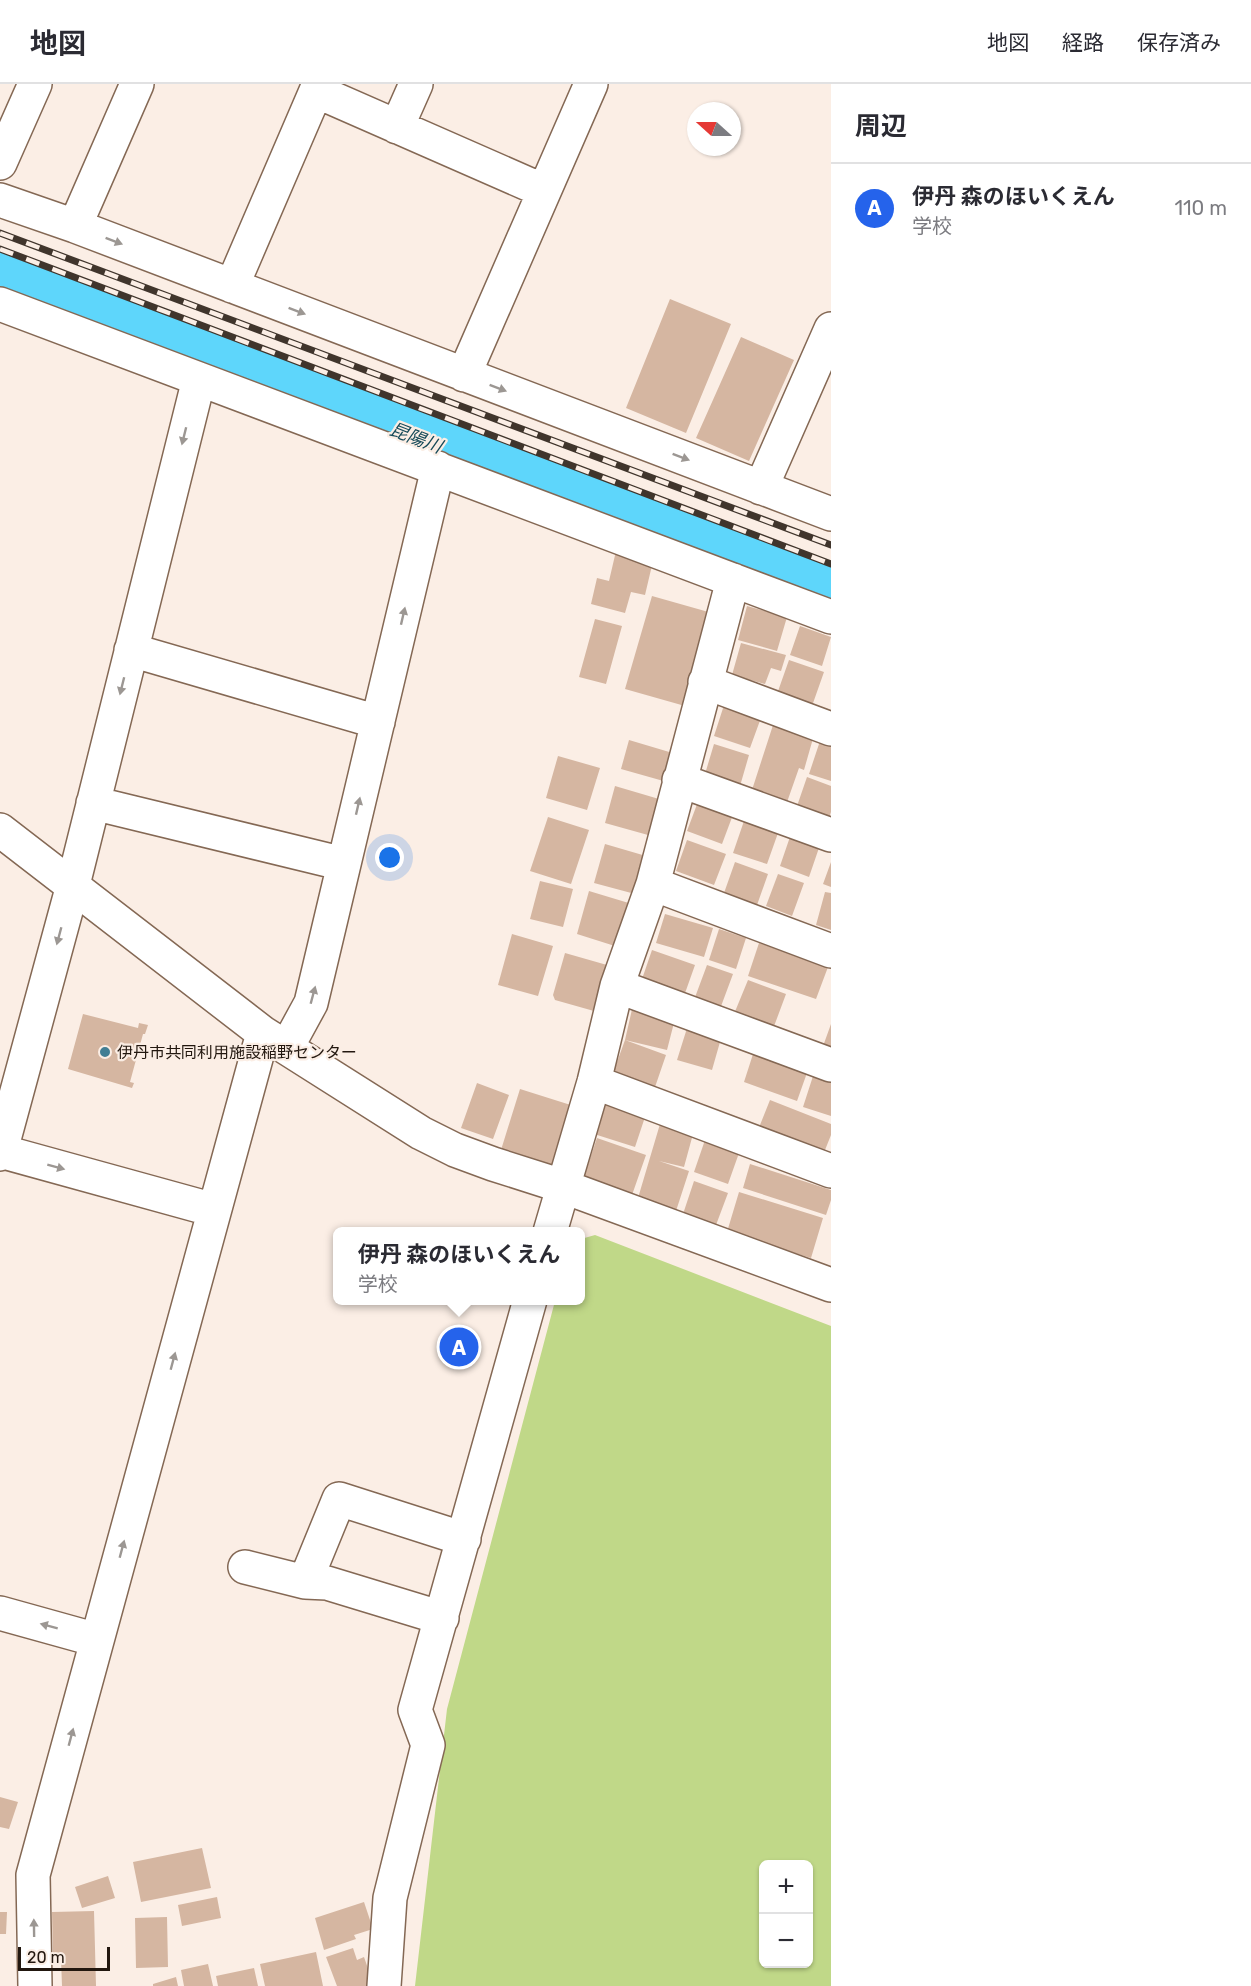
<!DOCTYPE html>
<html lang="ja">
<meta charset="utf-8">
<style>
body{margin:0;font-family:Rubik,"Noto Sans JP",sans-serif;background:#f2f2f3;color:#2b2b33}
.controls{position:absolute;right:18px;bottom:18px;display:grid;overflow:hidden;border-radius:9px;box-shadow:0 2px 4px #0004}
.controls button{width:54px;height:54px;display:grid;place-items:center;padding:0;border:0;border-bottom:2px solid #e1e1e2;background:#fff;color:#2b2b33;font:30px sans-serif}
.compass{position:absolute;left:687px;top:18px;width:54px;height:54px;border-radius:50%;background:#fff;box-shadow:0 2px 4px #0004;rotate:291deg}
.scale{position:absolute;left:18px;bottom:15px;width:92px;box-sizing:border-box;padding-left:6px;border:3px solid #22170f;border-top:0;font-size:16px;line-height:21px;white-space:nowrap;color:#22170f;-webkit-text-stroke:4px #fbeee5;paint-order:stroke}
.you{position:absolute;left:390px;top:774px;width:21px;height:21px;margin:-15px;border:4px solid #fff;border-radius:50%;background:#1a73e8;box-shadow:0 0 0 9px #1a73e833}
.badge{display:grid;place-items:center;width:39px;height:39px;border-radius:50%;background:#2563eb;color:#fff;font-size:20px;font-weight:700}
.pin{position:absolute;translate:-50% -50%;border:3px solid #fff;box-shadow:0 2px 6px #0006}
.popup{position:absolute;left:333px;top:1143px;width:252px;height:78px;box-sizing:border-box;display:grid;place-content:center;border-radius:9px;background:#fff;filter:drop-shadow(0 2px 4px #0005);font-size:20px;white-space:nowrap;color:#7c7c81}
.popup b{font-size:22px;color:#2b2b33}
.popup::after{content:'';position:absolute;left:50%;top:100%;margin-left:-12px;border:12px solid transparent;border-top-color:#fff}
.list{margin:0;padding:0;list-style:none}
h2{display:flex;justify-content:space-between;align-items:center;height:78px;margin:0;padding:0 24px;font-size:26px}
h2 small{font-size:20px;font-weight:400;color:#7c7c81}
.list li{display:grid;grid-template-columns:39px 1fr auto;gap:18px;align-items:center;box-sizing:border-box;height:90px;padding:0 24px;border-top:2px solid #e1e1e2}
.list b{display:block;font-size:22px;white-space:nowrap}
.list p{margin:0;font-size:20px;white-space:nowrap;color:#7c7c81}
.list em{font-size:20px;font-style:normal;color:#7c7c81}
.map{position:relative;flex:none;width:831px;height:1902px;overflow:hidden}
header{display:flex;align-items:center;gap:36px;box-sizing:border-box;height:84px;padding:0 30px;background:#fff;border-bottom:2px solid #e1e1e2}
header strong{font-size:28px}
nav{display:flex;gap:33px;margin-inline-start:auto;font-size:21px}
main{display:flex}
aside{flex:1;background:#fff}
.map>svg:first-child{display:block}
.green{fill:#c0d888;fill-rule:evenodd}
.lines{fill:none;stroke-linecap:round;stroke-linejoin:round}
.river{stroke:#5ed6fb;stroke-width:56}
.building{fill:#d5b6a1}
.minor-casing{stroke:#846854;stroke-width:36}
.minor{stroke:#fff;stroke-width:33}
.rail-casing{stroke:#40352c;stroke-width:7}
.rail{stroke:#fbeee5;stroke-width:4.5;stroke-dasharray:14;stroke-linecap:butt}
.oneway{fill:#9c9793}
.poi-dot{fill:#417e94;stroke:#fbeee5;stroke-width:2}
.labels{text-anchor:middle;stroke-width:4.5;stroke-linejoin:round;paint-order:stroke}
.poi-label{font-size:16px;fill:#22170f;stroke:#fbeee5;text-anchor:start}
.water-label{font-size:18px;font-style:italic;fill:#164a59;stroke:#fbeee5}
</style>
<header>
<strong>地図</strong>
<nav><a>地図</a><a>経路</a><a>保存済み</a></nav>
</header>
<main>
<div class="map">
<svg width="831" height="1902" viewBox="0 0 831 1902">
<rect width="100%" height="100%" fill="#fbeee5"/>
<path class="green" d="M595,1151L831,1242V1902H415L447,1625L555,1217L580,1216L581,1155ZM764,1780H808V1880H764Z"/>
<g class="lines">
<path class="river" d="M0,196L831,512"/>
</g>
<path class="building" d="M670,215L731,240L686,349L626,324Z
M741,253L794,276L749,377L696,354Z
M616,467L653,477L645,511L631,508L625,529L591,520L597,494L609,497Z
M652,512L712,529L685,622L625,605Z
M747,522L787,533L777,567L738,556Z
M595,535L622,542L606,600L579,593Z
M800,542L831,553L822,582L790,571Z
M741,559L786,571L781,587L771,584L765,600L732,591Z
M789,576L824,588L812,622L777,610Z
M725,618L762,631L750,664L714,652Z
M774,638L814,651L804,686L799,684L786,721L751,709Z
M821,654L831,658V697L809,690Z
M629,656L676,670L667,698L621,685Z
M714,660L749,671L740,702L705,690Z
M558,672L600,684L587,726L546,714Z
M807,693L831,702V728L828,737L796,725Z
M615,702L659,715L648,751L605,739Z
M699,715L734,728L722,760L687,747Z
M548,733L589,746L571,800L530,787Z
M744,737L778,749L767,780L733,769Z
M792,747L821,758L809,793L780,782Z
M687,756L726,770L714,801L676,787Z
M605,760L646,772L635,810L594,799Z
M735,778L768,790L757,821L724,809Z
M831,778V803L823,800Z
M778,790L804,799L792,832L766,822Z
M540,797L573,805L563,843L530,835Z
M589,807L632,820L618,863L577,850Z
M825,808L831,809V846L816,841Z
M665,830L713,844L704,873L656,859Z
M719,845L746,854L736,885L709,876Z
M512,850L553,862L538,912L498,901Z
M759,859L828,883L816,915L748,892Z
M652,866L695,881L684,912L641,898Z
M565,869L614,883L601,929L555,916L553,911Z
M707,881L733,890L720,925L694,916Z
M748,896L786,910L773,945L734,930Z
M633,921L676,931L667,966L625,956L666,971L654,1006L612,992L625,956Z
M83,930L138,944L139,939L148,941L145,950H143L130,998L134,999L132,1004L68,985Z
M831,940V968L822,965Z
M688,941L722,951L712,986L677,976Z
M754,967L808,986L797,1017L744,998Z
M814,989L831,995V1032L803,1023Z
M477,999L509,1011L493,1055L461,1044Z
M520,1005L577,1023L556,1084L501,1066Z
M605,1013L647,1027L635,1063L594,1050Z
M770,1016L831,1040V1051L823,1071L758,1046Z
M660,1040L693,1050L684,1083L659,1077L689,1087L676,1127L638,1114Z
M597,1054L646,1071L632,1111L583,1095Z
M705,1056L739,1069L728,1100L694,1088Z
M750,1080L831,1106V1116L826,1131L743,1104Z
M694,1097L728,1109L716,1141L683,1130Z
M739,1108L823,1134L811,1174L727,1148Z
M0,1713L18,1718L9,1745L0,1743Z
M202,1764L211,1804L141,1818L133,1778Z
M108,1792L115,1814L82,1824L75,1803Z
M217,1813L221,1834L182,1842L178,1821Z
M364,1818L373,1845L354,1851L356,1855L324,1866L315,1834Z
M94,1827L96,1902H62L61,1875H53L52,1828Z
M0,1828H7L6,1850H0Z
M167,1833L168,1883L136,1884L135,1834Z
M353,1864L357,1876L364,1873L374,1902H337L326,1873Z
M316,1868L323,1902H265L260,1880Z
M208,1880L213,1902H184L181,1886Z
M254,1884L258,1902H218L216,1892Z
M176,1893L178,1902H153V1900Z"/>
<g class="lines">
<defs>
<path id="minor" d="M316,7L544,107
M397,43L416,0
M0,79L35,0
M0,116L75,142L831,430
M75,142L137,0
M232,202L319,0
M0,220L831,533
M464,291L591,0
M761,404L831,245
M131,566L378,638
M705,598L831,645
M679,696L831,751
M93,719L344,780
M0,746L263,949L421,1049L455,1066L493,1080L562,1102L831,1201
M653,800L831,867
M617,902L831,981
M287,963L311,919L438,384
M594,998L831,1087
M0,1067L214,1126
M0,1070L73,801L199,295
M550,1148L594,998L617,902L653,800L733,496
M245,1483L305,1498L327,1499L442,1534
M305,1498L339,1415L464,1455
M0,1529L97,1556
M35,1902L33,1791L263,949
M384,1902L390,1814L428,1661L415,1626L530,1216"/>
</defs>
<use href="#minor" class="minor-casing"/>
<use href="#minor" class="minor"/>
<defs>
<path id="rail" d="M0,149L831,461
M0,165L831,480"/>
</defs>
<use href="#rail" class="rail-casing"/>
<use href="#rail" class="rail"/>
</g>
<defs><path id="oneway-solid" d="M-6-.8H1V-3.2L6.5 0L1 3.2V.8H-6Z" transform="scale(1.5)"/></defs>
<g class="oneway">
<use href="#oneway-solid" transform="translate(114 157) rotate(21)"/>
<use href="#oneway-solid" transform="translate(297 227) rotate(21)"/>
<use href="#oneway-solid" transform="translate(498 304) rotate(21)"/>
<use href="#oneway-solid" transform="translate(184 352) rotate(104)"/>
<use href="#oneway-solid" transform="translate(681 373) rotate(21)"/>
<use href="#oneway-solid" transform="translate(403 532) rotate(-77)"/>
<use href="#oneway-solid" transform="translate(122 602) rotate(104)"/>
<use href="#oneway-solid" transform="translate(358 722) rotate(-77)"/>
<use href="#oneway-solid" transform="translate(59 852) rotate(105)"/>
<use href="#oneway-solid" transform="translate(313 911) rotate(-75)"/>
<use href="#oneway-solid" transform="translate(56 1083) rotate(15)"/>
<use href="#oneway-solid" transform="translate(173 1277) rotate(-75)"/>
<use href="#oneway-solid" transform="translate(122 1465) rotate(-75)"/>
<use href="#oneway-solid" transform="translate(49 1542) rotate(-165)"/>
<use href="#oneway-solid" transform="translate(71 1653) rotate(-75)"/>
<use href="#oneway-solid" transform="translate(34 1844) rotate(-91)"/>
</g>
<circle class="poi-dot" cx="105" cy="968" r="6"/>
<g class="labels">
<g class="poi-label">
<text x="117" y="974">伊丹市共同利用施設稲野センター</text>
</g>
<g class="water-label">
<text transform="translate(416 354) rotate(21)" y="6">昆陽川</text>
</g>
</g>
</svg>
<div class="controls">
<button>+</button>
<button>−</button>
</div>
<svg class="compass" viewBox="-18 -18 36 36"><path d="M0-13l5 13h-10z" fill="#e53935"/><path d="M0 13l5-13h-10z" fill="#7c7c81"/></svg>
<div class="scale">20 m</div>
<div class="you"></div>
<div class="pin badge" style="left:459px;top:1263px">A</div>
<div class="popup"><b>伊丹 森のほいくえん</b>学校</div>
</div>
<aside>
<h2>周辺<small></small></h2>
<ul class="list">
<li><span class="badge">A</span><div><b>伊丹 森のほいくえん</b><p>学校</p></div><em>110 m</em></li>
</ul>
</aside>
</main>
